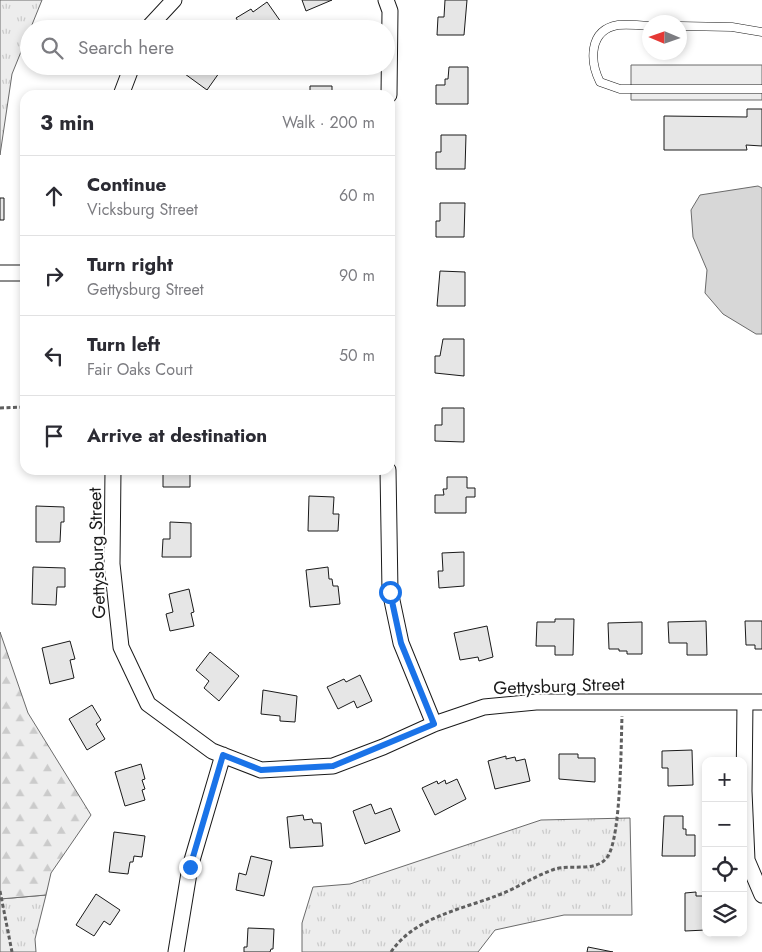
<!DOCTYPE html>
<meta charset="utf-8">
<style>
body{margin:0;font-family:Jost,sans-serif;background:#f2f2f3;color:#2b2b33}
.controls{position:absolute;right:15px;bottom:15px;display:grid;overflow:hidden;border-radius:10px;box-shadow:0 2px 8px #0003}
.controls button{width:45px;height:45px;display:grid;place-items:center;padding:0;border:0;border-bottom:1px solid #e1e1e2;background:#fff;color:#2b2b33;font:25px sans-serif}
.compass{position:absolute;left:642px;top:15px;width:45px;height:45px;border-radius:50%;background:#fff;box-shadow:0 2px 8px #0003;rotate:272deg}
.stop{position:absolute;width:15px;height:15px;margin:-11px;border:4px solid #1a73e8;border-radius:50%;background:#fff}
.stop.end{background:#1a73e8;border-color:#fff;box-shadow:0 1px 5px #0008}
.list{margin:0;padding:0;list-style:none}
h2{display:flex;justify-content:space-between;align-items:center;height:65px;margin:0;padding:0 20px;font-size:21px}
h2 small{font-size:16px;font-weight:400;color:#7c7c81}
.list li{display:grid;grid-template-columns:32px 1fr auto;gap:15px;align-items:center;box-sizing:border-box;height:80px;padding:0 20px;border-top:1px solid #e1e1e2}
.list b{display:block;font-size:19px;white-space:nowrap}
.list p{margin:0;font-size:16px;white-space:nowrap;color:#7c7c81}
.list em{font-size:16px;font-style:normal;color:#7c7c81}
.icon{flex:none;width:28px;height:28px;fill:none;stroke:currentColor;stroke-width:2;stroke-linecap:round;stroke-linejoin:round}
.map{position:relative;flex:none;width:762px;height:952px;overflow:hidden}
.search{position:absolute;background:#fff;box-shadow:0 2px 8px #0003;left:20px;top:20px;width:375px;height:55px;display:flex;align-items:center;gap:12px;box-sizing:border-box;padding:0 18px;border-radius:28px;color:#7c7c81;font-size:19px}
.panel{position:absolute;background:#fff;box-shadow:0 2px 8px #0003;left:20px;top:90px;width:375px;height:385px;border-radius:15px}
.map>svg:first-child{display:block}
.grass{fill:url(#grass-tufts);stroke:#6a6a6a}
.forest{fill:url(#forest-firs);stroke:#6a6a6a}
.built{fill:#ededed;stroke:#6a6a6a}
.water{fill:#d7d7d7;stroke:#6a6a6a}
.building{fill:#e6e6e6;stroke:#1a1a1a}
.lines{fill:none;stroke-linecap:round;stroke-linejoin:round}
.service-casing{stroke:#1a1a1a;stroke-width:9}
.minor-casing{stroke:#1a1a1a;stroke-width:17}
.path{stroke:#5f5f5f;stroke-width:3;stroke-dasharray:4 2.5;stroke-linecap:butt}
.service{stroke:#fff;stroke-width:8}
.minor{stroke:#fff;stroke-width:15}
.route{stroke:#1a73e8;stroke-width:6}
.labels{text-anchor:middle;stroke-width:4;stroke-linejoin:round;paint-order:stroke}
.street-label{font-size:18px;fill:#1a1a1a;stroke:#fff}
</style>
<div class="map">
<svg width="762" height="952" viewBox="0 0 762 952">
<defs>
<pattern id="grass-tufts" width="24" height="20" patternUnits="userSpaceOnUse" patternTransform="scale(1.25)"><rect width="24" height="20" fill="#ededed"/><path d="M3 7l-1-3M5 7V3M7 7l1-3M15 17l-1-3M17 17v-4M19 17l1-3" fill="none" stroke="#cbcbcb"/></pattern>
<pattern id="forest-firs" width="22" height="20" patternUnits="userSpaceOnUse" patternTransform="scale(1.25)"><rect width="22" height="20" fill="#ededed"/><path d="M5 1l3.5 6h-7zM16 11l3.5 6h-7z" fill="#cbcbcb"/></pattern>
</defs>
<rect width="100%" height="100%" fill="#fff"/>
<path class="grass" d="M0,0H42L12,74L0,155Z
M630,818L632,915H564L495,930L478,952H302V923L313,887L350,884L541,820Z
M46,895L35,939L36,952H0V899Z"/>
<path class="forest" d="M0,632L28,713L91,815L51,873L46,895L0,899Z"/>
<path class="built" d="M631,65H762V100H631Z"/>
<path class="water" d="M758,186L762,188V334H756L723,314L705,293L707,270L693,237L691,210L700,195Z"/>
<path class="building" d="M302,0H332L306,11Z
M445,0H467L464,35H437L438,17H444Z
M267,2L281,22L271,29H243L236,18L251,9L253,12Z
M190,66H224L207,90L185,74Z
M449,67H468V104H436V85H445V79H448Z
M310,86H332V95H310Z
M747,109H762V146L746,145L747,150H664V116L747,117Z
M441,135H466L465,169H436V152H441Z
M0,198H4V220H0Z
M440,203H465L464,237H436V221H440Z
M440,271L465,272V306H437Z
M443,339H464V376L435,373V356H440Z
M442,408H464V442L435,441V425H442Z
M36,470H57V473H35Z
M163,470H190V487H163Z
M447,477H467V488H475V497H466V513H435V495H444L443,489H447Z
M309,496L334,497L333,514H339L338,531H308Z
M36,506L64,507V522H61L60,542H36Z
M170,522L191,523V557H162L163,539H170Z
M464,552V586L439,588L438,571H443L442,553Z
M33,567L65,568V587H57L56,605L32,604Z
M328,567L329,579H332L333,586H338L340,604L310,607L306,570Z
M189,589L194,612L191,613L194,626L170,631L166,614L173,612L169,594Z
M555,619H574L573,655H555V646H536L537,622H555Z
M706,621L707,655H687V643H669L668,622Z
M745,621H762V649H755V645H746Z
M642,622V654H627V651H619V649H609L608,623Z
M487,626L493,657L479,661L478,657L460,660L454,633Z
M70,641L75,659L70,660L74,678L50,684L42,648Z
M210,652L239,676L219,701L204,688L209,681L196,670Z
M360,675L372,701L357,708L354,701L338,709L327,687L344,679L346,682Z
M263,690L297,696L295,722L280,721V716L261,714Z
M92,705L101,720L96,724L105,739L87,750L69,719Z
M692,750L693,785L668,786V768H662V751Z
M559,754H578V758H595V782L559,779Z
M506,756V759L515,757L516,761L525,759L530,781L495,789L488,761Z
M141,764L145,779L142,780L145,789L142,790L145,800L125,806L115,772Z
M457,779L466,799L435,815L422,788L437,781L438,784L445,780L446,784Z
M371,804L375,814L391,808L400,831L365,844L353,811Z
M303,815L304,820L312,819L313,823H321L323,846L290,848L287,817Z
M664,816H683V829H686V835H695V856H662Z
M114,832L145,836L142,857L134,856L133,862H130L128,874L109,872Z
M251,856L272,861L264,896L236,890L239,873L246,875Z
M696,892V896H706V930L685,931V893Z
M96,894L120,910L110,925L104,921L94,936L76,925Z
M248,928L274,929L273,949H271L270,952H244V947H247Z
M588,947L613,952H587Z"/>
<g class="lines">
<defs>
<path id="service" d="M650,26C639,25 628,24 618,25C588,30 590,62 600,82L620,89H762
M680,26L732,27L762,32"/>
<path id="minor" d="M386,0L390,11L389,95
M147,29L174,0
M121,95L132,66
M0,273H25
M113,470L112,564L121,647L148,704L212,751L261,770L333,766L383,747L434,724L484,707L536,702H762
M388,470L390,591L401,643L434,724
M745,702L744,791L747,860L762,895
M176,952L190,867L223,755"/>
</defs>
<use href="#service" class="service-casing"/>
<use href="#minor" class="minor-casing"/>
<path class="path" d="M0,408L25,407
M0,891L12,952
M391,952C414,918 459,910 496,896C516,889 534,876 555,869C572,864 597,873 608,856C621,835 621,744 622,716"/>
<use href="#service" class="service"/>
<use href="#minor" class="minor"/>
</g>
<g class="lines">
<path class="route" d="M190,867L223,755L261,770L333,766L434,724L401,643L390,592"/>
</g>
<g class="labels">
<g class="street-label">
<text transform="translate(97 553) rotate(-92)" y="6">Gettysburg Street</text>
<text transform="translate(559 686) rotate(-2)" y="6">Gettysburg Street</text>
</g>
</g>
</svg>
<div class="controls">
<button>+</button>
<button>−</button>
<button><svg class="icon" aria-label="locate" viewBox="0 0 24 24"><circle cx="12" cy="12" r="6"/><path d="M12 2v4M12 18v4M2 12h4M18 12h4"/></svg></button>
<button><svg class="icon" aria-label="layers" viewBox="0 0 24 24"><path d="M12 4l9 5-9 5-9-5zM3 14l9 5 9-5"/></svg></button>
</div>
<svg class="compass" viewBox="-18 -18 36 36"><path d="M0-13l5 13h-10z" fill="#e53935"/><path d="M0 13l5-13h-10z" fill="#7c7c81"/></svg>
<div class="stop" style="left:390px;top:592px"></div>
<div class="stop end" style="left:190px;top:867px"></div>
<div class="search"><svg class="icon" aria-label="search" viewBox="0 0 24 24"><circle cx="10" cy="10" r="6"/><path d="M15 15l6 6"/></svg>Search here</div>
<section class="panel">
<h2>3 min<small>Walk · 200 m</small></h2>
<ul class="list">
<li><svg class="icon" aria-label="ahead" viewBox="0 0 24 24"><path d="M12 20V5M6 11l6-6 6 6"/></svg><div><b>Continue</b><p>Vicksburg Street</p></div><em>60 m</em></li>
<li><svg class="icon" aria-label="right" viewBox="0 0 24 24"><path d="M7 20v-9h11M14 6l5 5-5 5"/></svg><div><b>Turn right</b><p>Gettysburg Street</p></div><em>90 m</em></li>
<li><svg class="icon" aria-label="left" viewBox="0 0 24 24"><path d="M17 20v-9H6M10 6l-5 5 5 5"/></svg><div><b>Turn left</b><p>Fair Oaks Court</p></div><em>50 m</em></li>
<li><svg class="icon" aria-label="arrive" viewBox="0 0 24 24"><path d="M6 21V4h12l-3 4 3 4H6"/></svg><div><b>Arrive at destination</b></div></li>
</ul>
</section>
</div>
